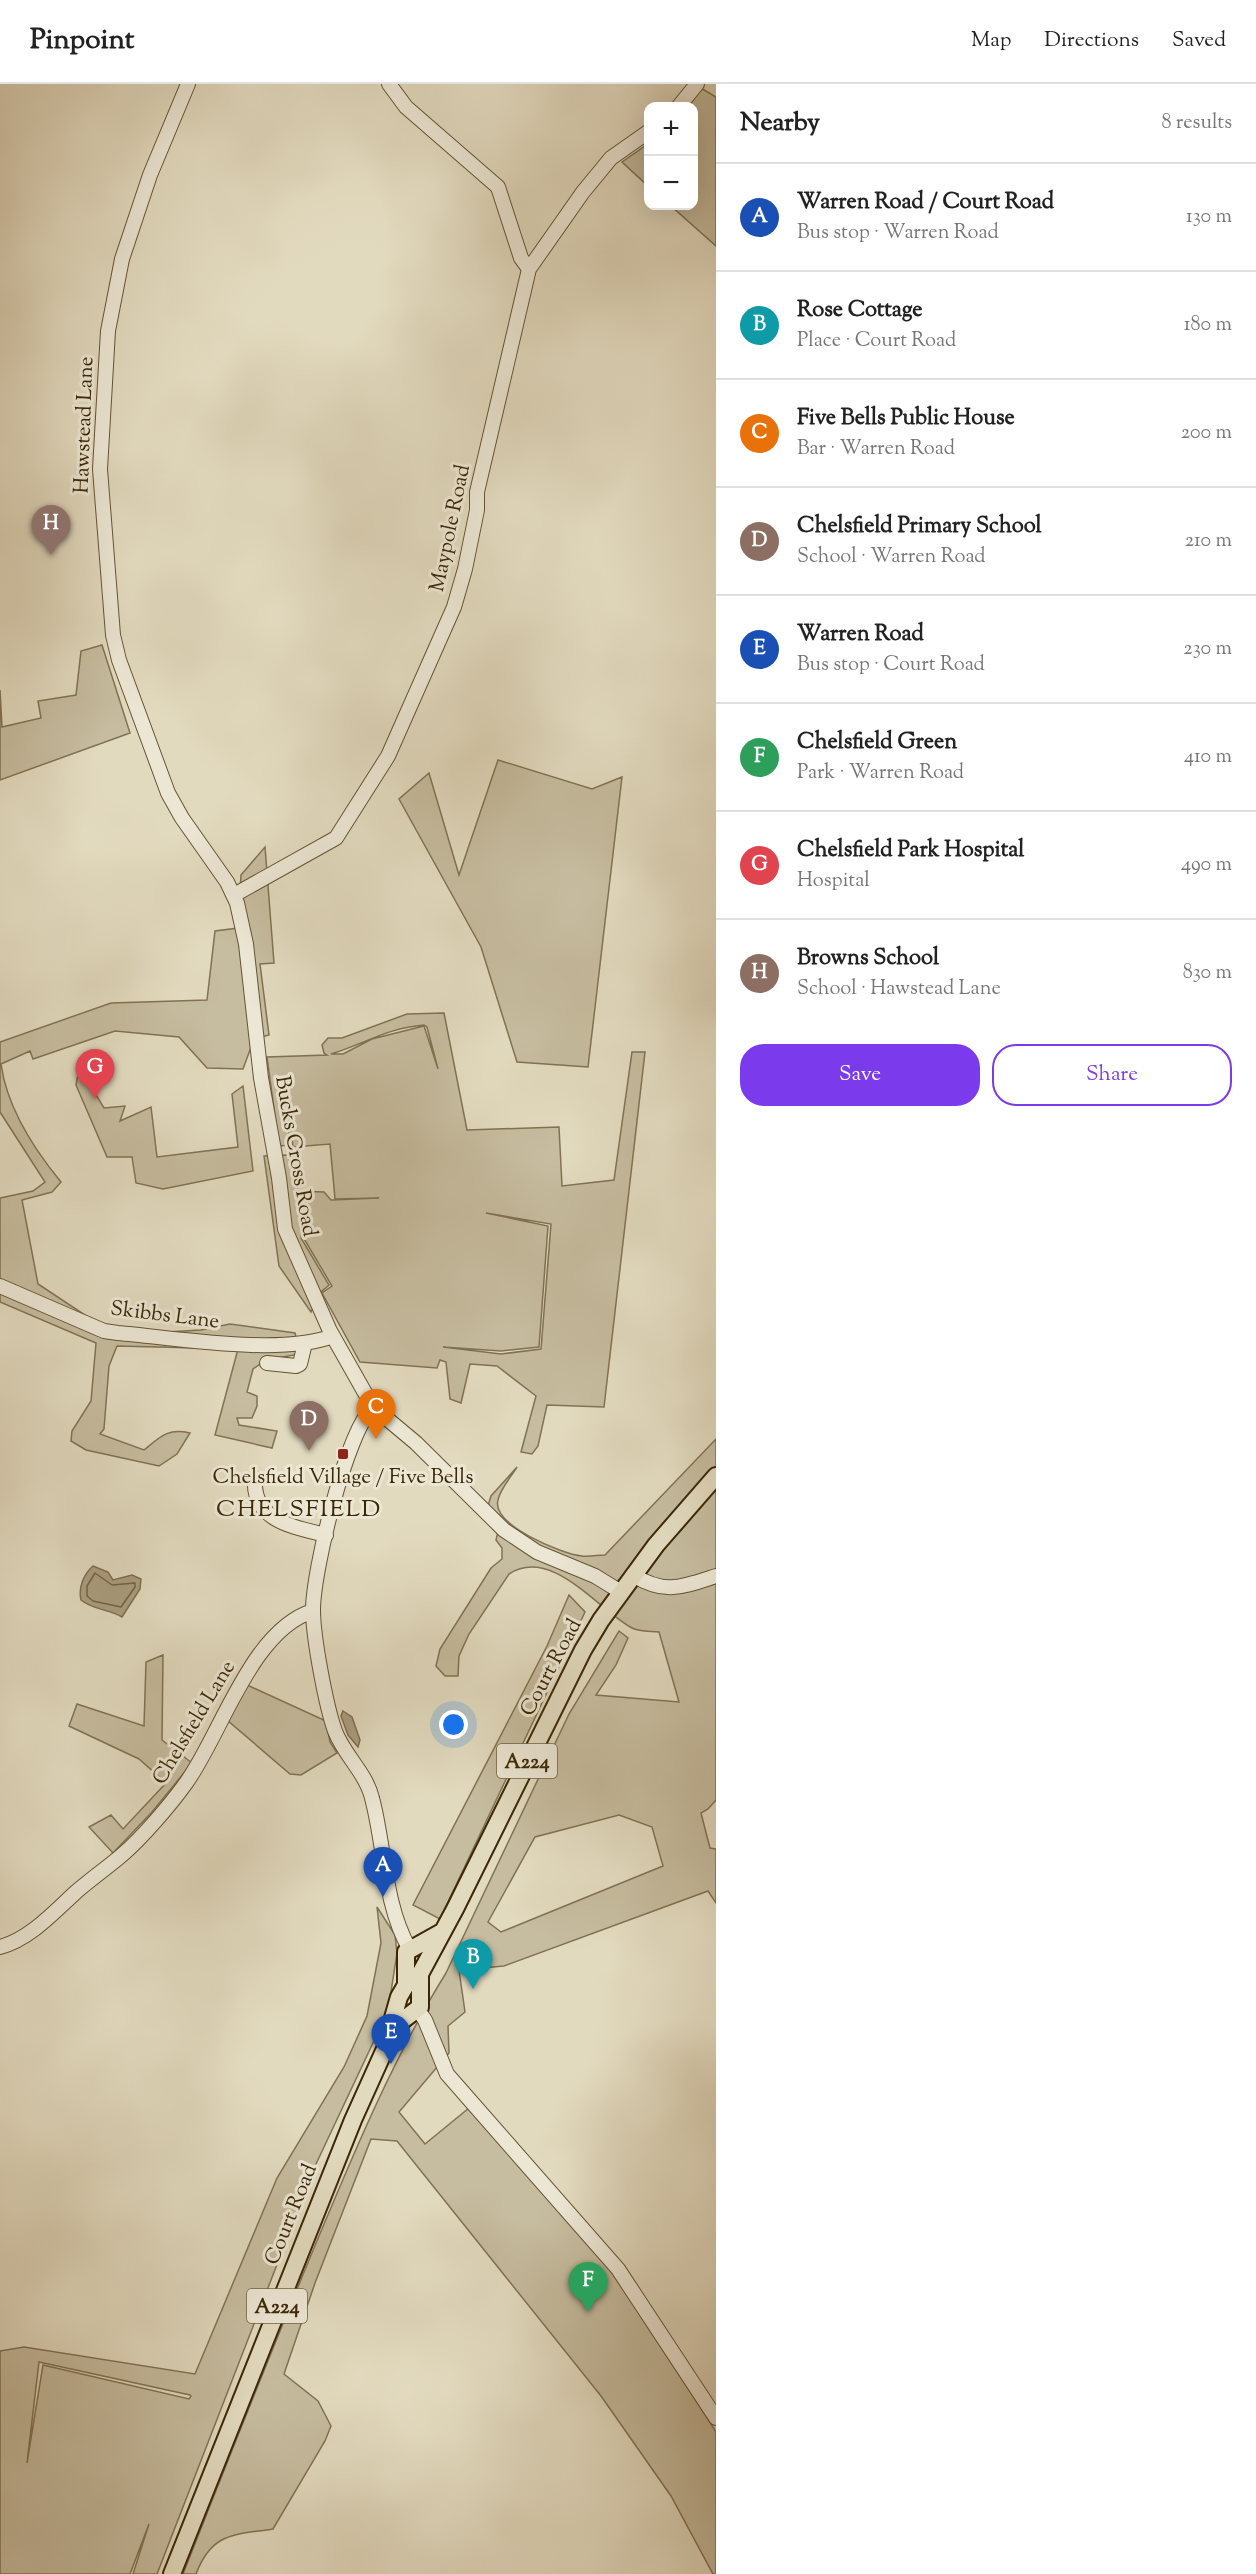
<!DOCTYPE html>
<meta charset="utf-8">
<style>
body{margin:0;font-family:"Sorts Mill Goudy",serif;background:#f2f2f2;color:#222}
.controls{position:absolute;right:18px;top:18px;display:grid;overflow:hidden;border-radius:12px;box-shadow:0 6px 24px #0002}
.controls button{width:54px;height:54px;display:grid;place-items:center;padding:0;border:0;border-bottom:2px solid #e0e0e0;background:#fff;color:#222;font:30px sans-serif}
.you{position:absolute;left:454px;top:1641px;width:21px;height:21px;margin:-15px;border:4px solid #fff;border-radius:50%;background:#1a73e8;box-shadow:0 0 0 9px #1a73e833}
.badge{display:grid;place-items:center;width:39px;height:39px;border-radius:50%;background:#7c3aed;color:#fff;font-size:20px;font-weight:700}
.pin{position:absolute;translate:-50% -50px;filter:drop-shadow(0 2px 3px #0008)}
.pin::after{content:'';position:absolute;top:32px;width:21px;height:18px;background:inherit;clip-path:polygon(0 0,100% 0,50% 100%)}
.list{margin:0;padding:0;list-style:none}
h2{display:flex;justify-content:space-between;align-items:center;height:78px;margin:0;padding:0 24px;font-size:26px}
h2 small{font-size:20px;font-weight:400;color:#767676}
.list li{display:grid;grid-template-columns:39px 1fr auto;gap:18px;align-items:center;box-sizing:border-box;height:108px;padding:0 24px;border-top:2px solid #e0e0e0}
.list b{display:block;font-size:22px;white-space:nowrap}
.list p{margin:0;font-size:20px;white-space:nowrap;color:#767676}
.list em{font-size:20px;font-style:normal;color:#767676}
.actions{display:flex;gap:12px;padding:18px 24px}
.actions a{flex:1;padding:14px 0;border:2px solid #7c3aed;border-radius:24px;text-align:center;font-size:21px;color:#7c3aed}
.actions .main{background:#7c3aed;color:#fff}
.map{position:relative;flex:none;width:716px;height:2490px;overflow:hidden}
header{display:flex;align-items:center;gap:36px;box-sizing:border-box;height:84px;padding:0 30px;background:#fff;border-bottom:2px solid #e0e0e0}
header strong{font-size:28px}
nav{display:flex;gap:33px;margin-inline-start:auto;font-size:21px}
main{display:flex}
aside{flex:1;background:#fff}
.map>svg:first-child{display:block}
.green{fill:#c6bc9f;stroke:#817252;stroke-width:1.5;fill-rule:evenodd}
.water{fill:#aa9d80;stroke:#7e6e4f;stroke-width:1.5}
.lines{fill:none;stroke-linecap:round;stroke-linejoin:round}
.shore{stroke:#736242;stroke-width:1.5}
.minor-casing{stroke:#665434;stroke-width:16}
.major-casing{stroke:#3c2705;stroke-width:20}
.minor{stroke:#ece7d5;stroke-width:14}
.major{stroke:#e2dabf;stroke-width:16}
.poi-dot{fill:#8f2418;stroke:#ece7d5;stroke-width:2}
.labels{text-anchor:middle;stroke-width:6;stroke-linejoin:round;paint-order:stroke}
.shield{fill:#ece7d5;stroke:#716143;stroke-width:1.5}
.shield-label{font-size:20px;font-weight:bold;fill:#3c2705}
.street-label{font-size:21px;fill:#3c2705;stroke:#ece7d5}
.poi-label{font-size:21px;fill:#3c2705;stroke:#ece7d5}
.quarter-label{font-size:24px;letter-spacing:1.5px;fill:#3c2705;stroke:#ece7d5}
</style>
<header>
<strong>Pinpoint</strong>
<nav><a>Map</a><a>Directions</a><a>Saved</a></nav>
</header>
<main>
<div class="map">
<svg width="716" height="2490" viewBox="0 0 716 2490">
<rect width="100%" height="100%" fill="#e2dabf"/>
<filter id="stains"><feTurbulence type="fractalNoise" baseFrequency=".00333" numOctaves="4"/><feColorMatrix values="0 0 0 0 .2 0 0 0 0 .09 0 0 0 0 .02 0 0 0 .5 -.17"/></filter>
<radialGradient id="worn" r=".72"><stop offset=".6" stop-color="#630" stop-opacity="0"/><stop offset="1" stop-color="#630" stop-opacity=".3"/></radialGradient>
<path class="green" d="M701,4L716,13V162L671,122H694V22H689Z
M648,60V102L622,78Z
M102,561L130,649L0,696V606L2,643L41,634L38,617L76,611L81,567Z
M498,676L592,705L622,693L588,983L517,978L481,863L399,715L429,689L459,791Z
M265,763L274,879L260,880L269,951L254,955L243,985L207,984L179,953L115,947L33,975L30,967L1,980C7,1024 33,1064 61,1098L52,1108L22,1116L38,1200L115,1251L201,1246L230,1240L295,1249L300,1270L266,1276L253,1285L247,1308L257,1312V1322L252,1334H237L239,1341L277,1347L272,1364L215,1351L238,1265L117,1262L109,1282L104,1345L100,1350L144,1366C161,1352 168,1344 190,1349L177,1370L159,1382L86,1366L71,1357L72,1347L91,1317L96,1259L0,1218V1114L33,1107L45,1098L0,1028V958L111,919L207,916L215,847L238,844L241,791Z
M444,929L467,1046L559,1043L562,1102L614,1096L632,968H645L604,1323L547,1321L538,1362L532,1370L521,1368L536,1312L497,1282L470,1280L461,1319L450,1315L446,1278L440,1276L437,1284L360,1278L322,1209L332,1202L303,1153L306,1133L303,1134L301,1154L329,1201L321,1208L311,1228L279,1182L264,1072L288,1071L298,1107L324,1108L331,1116L379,1114L335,1115L330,1060L293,1063L284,998L290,1061L279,1062L267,973L327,971L324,969L322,961L328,954H342L407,930ZM424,941L427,943L438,985L424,942L372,955L343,970H331C364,960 387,944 424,941ZM486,1129L551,1140L541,1265L501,1270L443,1263L501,1267L539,1263L548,1142Z
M91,980L102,988L104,1000L93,1006L104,1024L125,1022L120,1037L151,1023L157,1073L238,1063L232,1010L243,1002L253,1087L163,1105L136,1099L132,1073H107L76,1001L79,985Z
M716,1355V1716L708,1725L701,1729L710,1764L716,1765V1819L708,1807L504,1882L459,1886L465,1928L448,1942L449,1969L399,2028L425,2060L469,2024L614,2185L716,2348V2490H713L671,2412L601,2312L397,2057L371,2055L315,2199L284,2290L318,2317L331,2342L325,2357L273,2445C234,2451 212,2448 196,2490H183C226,2381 269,2273 314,2164C353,2071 392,1976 446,1889L569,1630L619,1547L628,1554L616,1581L596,1611L679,1618L659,1548C651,1547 639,1548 632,1544C598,1526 552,1462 509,1490L469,1550L459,1572L458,1592H445L436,1582L440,1565L491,1484L502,1475V1464L496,1456L499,1443L487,1425L491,1412L517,1383C511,1393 500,1405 498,1416C491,1441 562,1470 582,1472C589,1473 598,1471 605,1471ZM619,1731L652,1743L663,1782L501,1848L488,1838L535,1753Z
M569,1511L585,1528L440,1835L413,1821L547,1562Z
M163,1571L162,1656L192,1679L152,1728L113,1769L89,1743L111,1731L123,1745L166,1699L139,1675L69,1642L77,1620L144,1642L146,1578Z
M247,1601L326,1637L330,1658L337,1669L301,1691L290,1690L227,1636Z
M377,1823L395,1851L397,1869L388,1927L316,2080L157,2490H133L149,2440L130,2490H0V2267L24,2263L195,2290L277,2094L344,1983L367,1932L381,1859ZM39,2278L190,2311L191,2312L189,2315L43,2281L27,2379Z"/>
<path class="water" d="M93,1482L108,1488L113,1496L132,1491L141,1495L140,1505L122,1533C109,1525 93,1526 81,1516C78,1503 84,1490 93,1482Z
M343,1627L352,1633L360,1656L358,1663L348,1651L341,1632Z"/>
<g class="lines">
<path class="shore" d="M95,1489L112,1501L135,1499V1503L121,1523L93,1517L87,1512V1502Z"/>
<defs>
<path id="minor" d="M188,0L150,91L122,175L108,247L100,385L113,551L119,576L168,709L182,734L227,798L237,819L246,860L261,994L279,1094L285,1145L330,1247L373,1323L416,1359L504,1446L537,1468L595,1492L621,1508
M389,0L406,23L498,103L521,174L529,185
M679,22L697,0
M234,811L336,754L388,672L454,523L465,485L477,426V408L529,185L583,108L611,74L648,48
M0,1202L104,1247L118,1249C177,1254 280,1272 333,1252
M267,1279L296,1282L300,1280L305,1259
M373,1323C346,1349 313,1487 313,1526C313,1553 326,1622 335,1647C344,1671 366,1689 372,1714C385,1763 384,1820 409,1864
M255,1395C252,1437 294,1443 326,1451
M633,1491C665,1511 682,1503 716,1492
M0,1863C30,1855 54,1828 76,1808C91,1795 108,1783 122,1771C142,1754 171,1720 186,1699C221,1651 251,1546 313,1527
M418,1926L425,1936L447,1990L618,2185L716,2334"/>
<path id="major" d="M389,1948L399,1913L406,1901V1868L440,1849
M172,2490L353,2036L389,1956L403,1936L420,1923V1890L455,1825L583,1566L601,1536L656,1461L716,1392"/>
</defs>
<use href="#minor" class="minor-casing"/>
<use href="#major" class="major-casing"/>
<use href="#minor" class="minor"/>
<use href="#major" class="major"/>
</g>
<rect class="poi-dot" x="337" y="1364" width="12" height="12" rx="3"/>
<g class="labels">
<g class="shield">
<rect x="497" y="1660" width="60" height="34" rx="4.5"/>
<rect x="247" y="2205" width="60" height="34" rx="4.5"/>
</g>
<g class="shield-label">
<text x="527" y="1684">A224</text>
<text x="277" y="2229">A224</text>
</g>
<g class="street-label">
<text transform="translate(83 341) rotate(-88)" y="7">Hawstead Lane</text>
<text transform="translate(449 444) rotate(-78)" y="7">Maypole Road</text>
<text transform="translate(297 1072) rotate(80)" y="7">Bucks Cross Road</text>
<text transform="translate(165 1230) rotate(7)" y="7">Skibbs Lane</text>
<text transform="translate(550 1583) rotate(-62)" y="7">Court Road</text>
<text transform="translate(193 1638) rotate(-59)" y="7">Chelsfield Lane</text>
<text transform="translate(290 2130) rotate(-68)" y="7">Court Road</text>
</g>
<g class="poi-label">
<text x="343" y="1399">Chelsfield Village / Five Bells</text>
</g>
<g class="quarter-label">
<text x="299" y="1432">CHELSFIELD</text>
</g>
</g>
<rect width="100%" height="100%" filter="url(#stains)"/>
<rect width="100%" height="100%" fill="url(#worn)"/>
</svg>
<div class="controls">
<button>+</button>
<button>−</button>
</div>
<div class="you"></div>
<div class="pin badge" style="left:383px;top:1813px;background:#1a4fb4">A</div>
<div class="pin badge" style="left:473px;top:1905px;background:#0f9aa8">B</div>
<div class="pin badge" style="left:376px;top:1355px;background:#e8710a">C</div>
<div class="pin badge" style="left:309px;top:1367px;background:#8d6e63">D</div>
<div class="pin badge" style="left:391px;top:1980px;background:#1a4fb4">E</div>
<div class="pin badge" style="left:588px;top:2228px;background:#2e9e5b">F</div>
<div class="pin badge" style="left:95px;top:1015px;background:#e0444e">G</div>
<div class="pin badge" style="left:51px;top:471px;background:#8d6e63">H</div>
</div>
<aside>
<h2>Nearby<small>8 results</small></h2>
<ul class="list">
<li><span class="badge" style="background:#1a4fb4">A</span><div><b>Warren Road / Court Road</b><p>Bus stop · Warren Road</p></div><em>130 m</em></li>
<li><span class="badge" style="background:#0f9aa8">B</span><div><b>Rose Cottage</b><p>Place · Court Road</p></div><em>180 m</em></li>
<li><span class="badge" style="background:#e8710a">C</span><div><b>Five Bells Public House</b><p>Bar · Warren Road</p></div><em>200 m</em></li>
<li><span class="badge" style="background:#8d6e63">D</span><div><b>Chelsfield Primary School</b><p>School · Warren Road</p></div><em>210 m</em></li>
<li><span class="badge" style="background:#1a4fb4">E</span><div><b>Warren Road</b><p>Bus stop · Court Road</p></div><em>230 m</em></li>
<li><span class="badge" style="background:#2e9e5b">F</span><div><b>Chelsfield Green</b><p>Park · Warren Road</p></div><em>410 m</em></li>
<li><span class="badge" style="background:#e0444e">G</span><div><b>Chelsfield Park Hospital</b><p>Hospital</p></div><em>490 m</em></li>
<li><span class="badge" style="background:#8d6e63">H</span><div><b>Browns School</b><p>School · Hawstead Lane</p></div><em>830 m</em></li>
</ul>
<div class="actions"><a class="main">Save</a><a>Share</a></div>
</aside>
</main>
